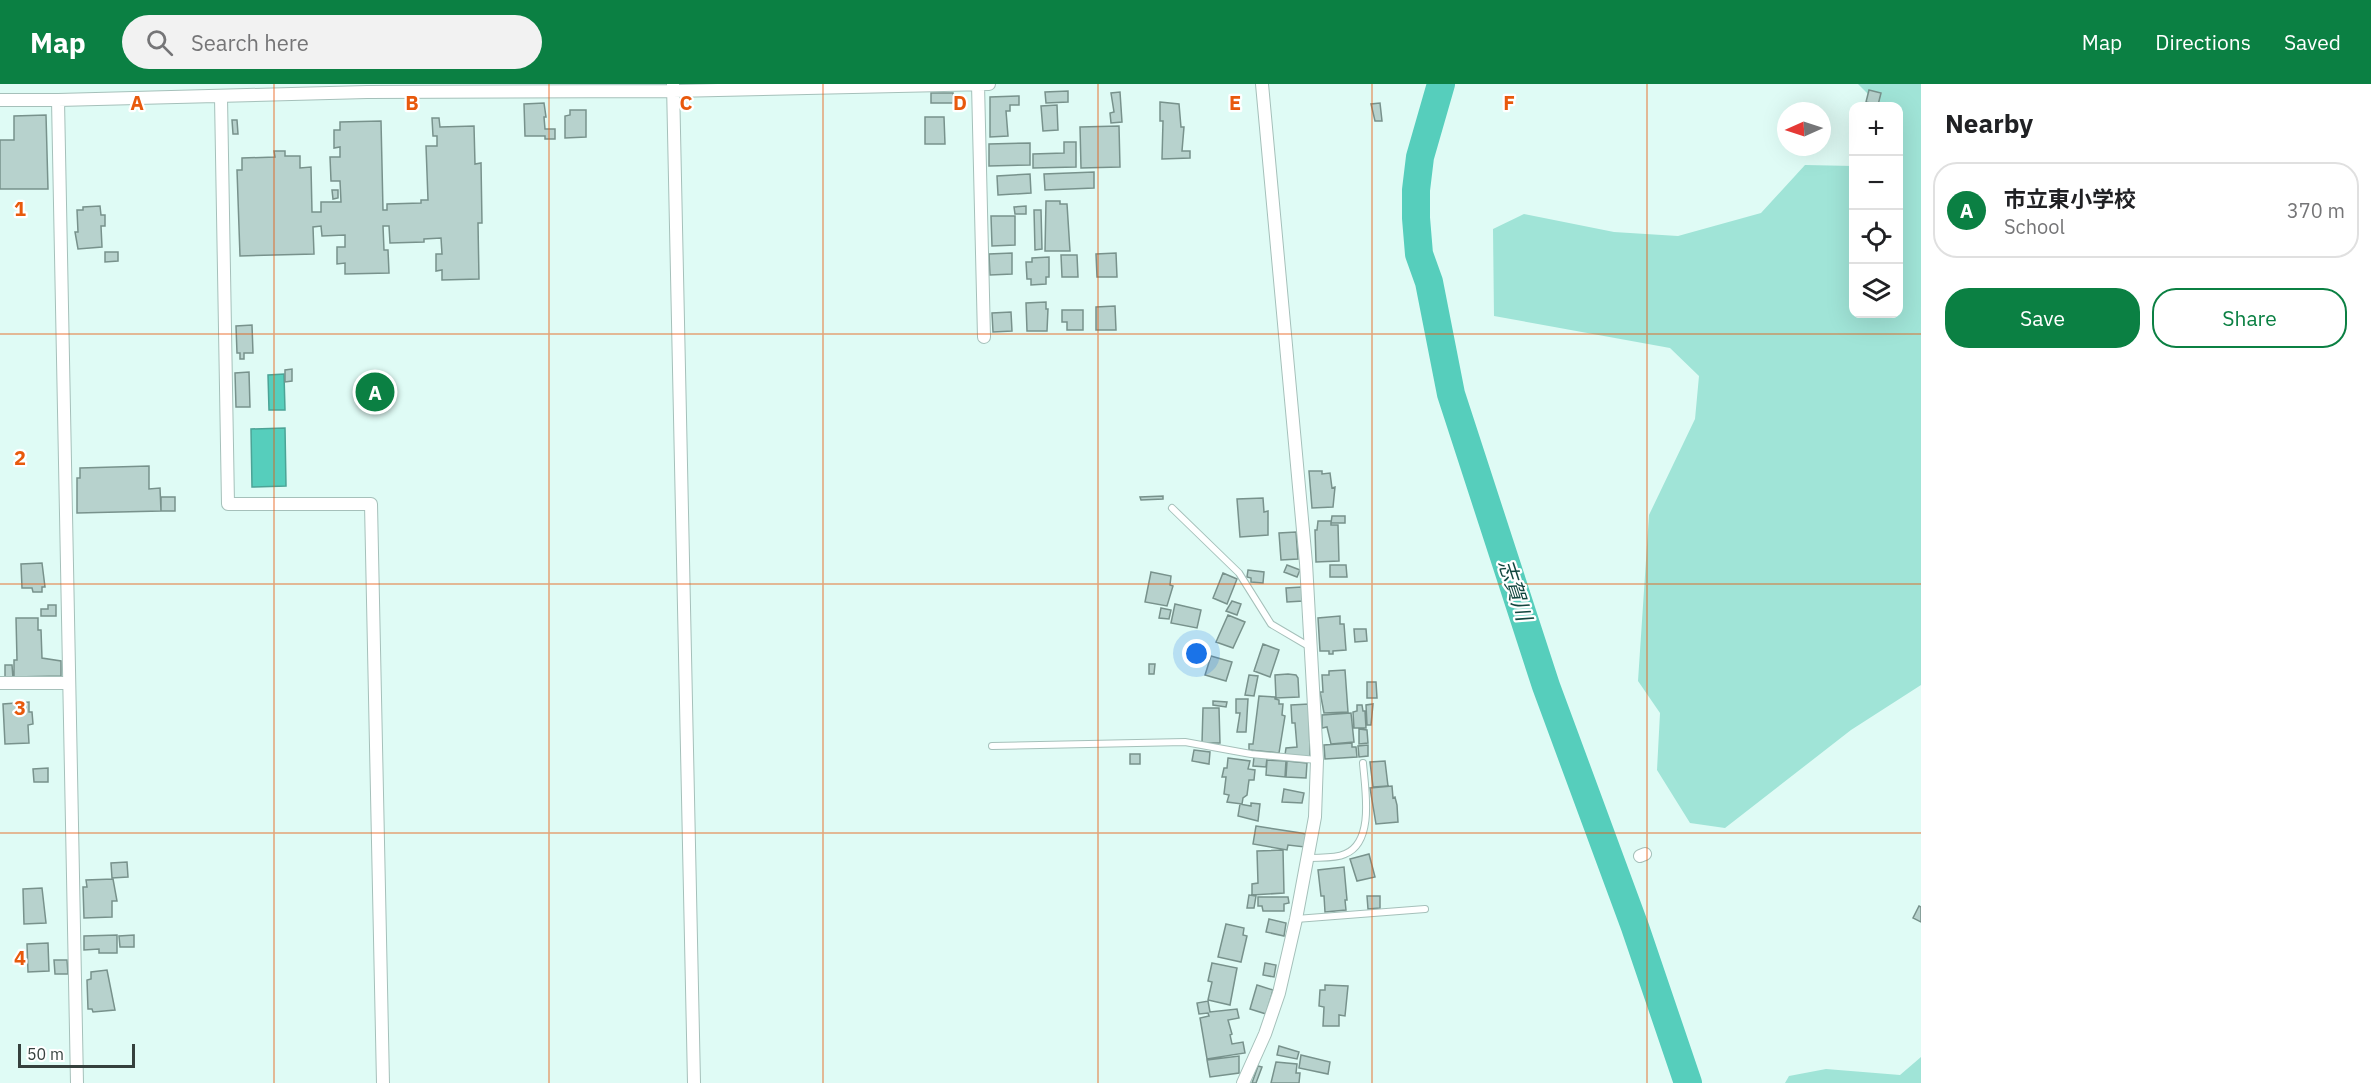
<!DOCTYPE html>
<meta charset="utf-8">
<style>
body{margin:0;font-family:"IBM Plex Sans","Noto Sans JP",sans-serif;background:#f2f2f2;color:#202124}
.controls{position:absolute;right:18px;top:18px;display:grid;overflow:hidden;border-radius:12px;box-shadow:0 6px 24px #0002}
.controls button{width:54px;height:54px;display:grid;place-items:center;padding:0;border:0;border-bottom:2px solid #e0e0e0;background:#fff;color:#202124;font:30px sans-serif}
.compass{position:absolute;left:1777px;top:18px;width:54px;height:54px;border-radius:50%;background:#fff;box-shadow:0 6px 24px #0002;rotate:267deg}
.scale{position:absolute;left:18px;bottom:15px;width:117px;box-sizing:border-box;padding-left:6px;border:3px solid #35403d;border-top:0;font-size:16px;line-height:21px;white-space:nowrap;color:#35403d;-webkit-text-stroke:4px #fff;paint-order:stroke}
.you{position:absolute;left:1197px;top:570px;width:21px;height:21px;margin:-15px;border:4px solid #fff;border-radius:50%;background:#1a73e8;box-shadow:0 0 0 9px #1a73e833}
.badge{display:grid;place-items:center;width:39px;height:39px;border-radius:50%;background:#0b8043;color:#fff;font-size:20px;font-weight:700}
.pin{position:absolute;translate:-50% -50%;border:3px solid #fff;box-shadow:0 2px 6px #0006}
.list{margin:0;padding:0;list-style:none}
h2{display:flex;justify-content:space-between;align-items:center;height:78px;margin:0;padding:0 24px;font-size:26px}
h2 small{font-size:20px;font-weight:400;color:#757577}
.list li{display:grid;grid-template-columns:39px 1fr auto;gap:18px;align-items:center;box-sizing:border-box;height:96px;margin:0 12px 12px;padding:0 12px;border:2px solid #e0e0e0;border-radius:24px}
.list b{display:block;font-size:22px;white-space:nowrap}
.list p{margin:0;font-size:20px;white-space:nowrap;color:#757577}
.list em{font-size:20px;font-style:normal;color:#757577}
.actions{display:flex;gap:12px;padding:18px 24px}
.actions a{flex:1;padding:14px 0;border:2px solid #0b8043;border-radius:24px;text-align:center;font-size:21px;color:#0b8043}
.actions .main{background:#0b8043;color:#fff}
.icon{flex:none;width:33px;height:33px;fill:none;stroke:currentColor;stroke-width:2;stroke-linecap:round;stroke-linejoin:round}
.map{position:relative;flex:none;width:1921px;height:999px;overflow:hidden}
header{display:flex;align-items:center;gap:36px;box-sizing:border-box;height:84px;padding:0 30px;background:#0b8043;color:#fff}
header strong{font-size:28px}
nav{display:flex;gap:33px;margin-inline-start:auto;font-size:21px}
.search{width:420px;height:54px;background:#f2f2f2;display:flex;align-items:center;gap:15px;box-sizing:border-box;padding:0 21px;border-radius:33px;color:#757577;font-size:22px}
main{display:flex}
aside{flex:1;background:#fff}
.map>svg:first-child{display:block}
.green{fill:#a0e4d7}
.water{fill:#56cebc;stroke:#4ca396;stroke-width:1.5}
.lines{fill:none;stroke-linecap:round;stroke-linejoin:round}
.river{stroke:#56cebc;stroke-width:28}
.building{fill:#b7d2cd;stroke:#78928c;stroke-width:1.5}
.lane-casing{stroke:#a5c0ba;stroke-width:8}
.street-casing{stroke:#a5c0ba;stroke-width:14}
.lane{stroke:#fff;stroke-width:6}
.street{stroke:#fff;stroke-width:12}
.grid{fill:none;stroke:#e8590c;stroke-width:1.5;stroke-opacity:0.55}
.labels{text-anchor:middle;stroke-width:4.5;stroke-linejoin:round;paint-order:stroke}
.water-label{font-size:21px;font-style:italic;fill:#12473f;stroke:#fff}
.grid-label{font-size:20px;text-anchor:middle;font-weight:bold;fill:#e8590c;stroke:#fff;stroke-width:4.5;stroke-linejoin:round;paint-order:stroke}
</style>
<header>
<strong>Map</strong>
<div class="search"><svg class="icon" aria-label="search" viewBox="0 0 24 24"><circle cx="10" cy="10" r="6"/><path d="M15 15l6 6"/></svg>Search here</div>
<nav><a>Map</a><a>Directions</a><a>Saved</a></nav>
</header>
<main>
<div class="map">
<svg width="1921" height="999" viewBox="0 0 1921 999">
<rect width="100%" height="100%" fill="#dffbf5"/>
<path class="green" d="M1858,0H1921V601L1851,646L1725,744L1690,739L1657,686L1660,629L1638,597L1649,431L1695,335L1699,292L1670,264L1494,232L1493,145L1524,130L1614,148L1678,152L1761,129L1805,81L1853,82L1854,230H1898V22H1880Z
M1921,973V999H1785L1789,992L1826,985L1900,991Z"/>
<path class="water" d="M284,290L285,326H269L268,291Z
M285,344L286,402L252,403L251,345Z"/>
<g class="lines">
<path class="river" d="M1441,0L1420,73L1416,106V134L1419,170L1429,198L1451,310L1546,602L1635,843L1688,999"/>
</g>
<path class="building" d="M1869,6L1881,9L1878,21L1866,18Z
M1068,7V18L1046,19L1045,8Z
M1120,8L1122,38L1111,39L1110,29L1114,28L1111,9Z
M931,9H953V19H931Z
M1019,12V21H1010V27H1006L1008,52L990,53V13Z
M1160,18L1179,20L1181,43H1184L1182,67H1190V74L1162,75L1163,37H1160Z
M544,19L546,33H544L545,45H555V55H545V52H525L524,20Z
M1380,19L1382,37H1375L1371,20Z
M1057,21L1058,46L1043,47L1041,22Z
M570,26H586V53L565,54V32L570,31Z
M46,31L48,105H0V56H14V32Z
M925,33H944L945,60H925Z
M432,34H439L440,43L474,42L475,80L481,79L482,139H478L479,195L442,196V186L436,187V170H442L441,154L424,155V158L390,159L389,142H383L384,166H388L389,189L345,190V179L337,180V163H345V151L322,152L321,142L313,143L314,170L240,172L237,86H242V74L275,73L274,67H285V72H300V84L311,83L312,128H321V118H341L340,97H331L330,73H340V63L334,64V46H340V38L381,37L383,126H387V120L421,119V116H428L426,62H437V52H433Z
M232,36H237L238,50H233Z
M1119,42L1120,83L1081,84L1080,43Z
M1064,58H1076V83L1033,84V70L1064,69Z
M1030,59V81L989,82V60Z
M1094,88V104L1045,106L1044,90Z
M1030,90L1031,109L998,111L997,92Z
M332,106H338V114L333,115Z
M1046,117H1060V120H1067L1070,167H1045Z
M100,122L101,131H105V142H101L102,163L78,165L75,148H78L77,126H83V123Z
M1026,122V130H1015L1014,123Z
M1034,126H1041L1042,165L1035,166Z
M991,132H1015V161L992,162Z
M105,168H118V177L105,178Z
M1012,169V190L990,191L989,170Z
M1116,169L1117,193H1097L1096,170Z
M1061,171H1077L1078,193H1062Z
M1049,173V193H1046V200L1031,201V195H1027L1026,178H1032V174Z
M1046,218V225H1048L1047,247H1027L1026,219Z
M1115,222L1116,246H1096V223Z
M1062,226H1083V246H1067V238H1062Z
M1011,228L1012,247L993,248L992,229Z
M252,241L253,269H244V275H240V269H237L236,242Z
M292,285V297L285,298V286Z
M249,288L250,323H236L235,289Z
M149,382V405L160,404L161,427L77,429V394H80V384Z
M1309,387H1322V390L1330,389L1332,404L1335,403L1333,423L1312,424Z
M1163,412V415L1141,416L1140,413Z
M161,413H175V427H161Z
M1263,414L1264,428L1268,427V451L1240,453L1237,415Z
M1332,432H1345V439H1331Z
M1318,437H1331V441H1338L1339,477L1316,478L1315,446H1317Z
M1296,448L1298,475L1281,476L1279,449Z
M42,479L45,503H42V508H33L32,504H22L21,480Z
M1287,481L1300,486L1297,493L1284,488Z
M1330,481H1346L1347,493H1330Z
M1248,486L1264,488L1263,499L1251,498V494L1247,493Z
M1151,488L1171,492L1170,501L1173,502L1167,522L1145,518Z
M1223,489L1237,495L1227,520L1213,514Z
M1302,503L1303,517L1287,518L1286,504Z
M1232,517L1241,520L1237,531L1226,527Z
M1175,520L1201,526L1197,544L1171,539Z
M48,521H56V532H41V525H48Z
M1161,524L1171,526L1169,535L1159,534Z
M1228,531L1245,538L1233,564L1216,558Z
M1340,532V540H1344L1346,566L1333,567V570H1329V567H1320L1318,534Z
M16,534H38V546H41L42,574L61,577V592L14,593V576H17Z
M1354,545H1366L1367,557L1355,558Z
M1263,560L1279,566L1270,593L1254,587Z
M1211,572L1232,578L1226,597L1205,591Z
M1149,580H1155L1154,590H1149Z
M5,581H12L13,594H5Z
M1345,586L1348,628L1324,629L1320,608H1323L1322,591H1329V587Z
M1288,590L1296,591L1298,594L1299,613L1276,614L1275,591Z
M1249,591L1258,592L1254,612L1245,611Z
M1367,598H1376L1377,614H1367Z
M1259,612L1275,613V615L1279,616V620H1283L1282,631L1285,632L1279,669L1249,666V660H1253Z
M1236,615H1248L1246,648H1237L1240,629H1236Z
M1213,617L1227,618L1226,623L1213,621Z
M29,618V628H32L33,640L28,641L29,659L5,660L3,620Z
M1309,620L1310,673L1285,671L1286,664L1297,663L1295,639H1292L1291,621Z
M1373,620L1371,641H1367L1366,621Z
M1357,621H1362L1363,627H1365L1366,644H1354L1353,628L1357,627Z
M1203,624H1219L1220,659H1202Z
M1351,629L1354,658L1331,660L1327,643L1322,644V631Z
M1359,645L1367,646L1368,659L1359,660Z
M1352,659V663H1356L1357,673L1325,675L1324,661Z
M1368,661V672L1359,673L1358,662Z
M1194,666L1210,668L1209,680L1192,677Z
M1130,670H1140V680H1130Z
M1254,673L1267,674L1266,683L1253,682Z
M1228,674L1250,677L1248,685L1255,686L1254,696H1249L1247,711L1243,714L1242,720L1227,718L1229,711L1224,710L1226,693H1222L1224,684H1227Z
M1267,676L1286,677L1285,693L1266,691Z
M1287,677L1307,679L1306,694L1286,693Z
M1385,677L1388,702L1373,703L1370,678Z
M48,684V698H34L33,685Z
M1392,702L1393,714L1395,713L1397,721L1398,738L1376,740L1370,704Z
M1284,705L1304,709L1302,719L1282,718Z
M1251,719L1260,720L1258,737L1238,732L1240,720L1251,722Z
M1256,742L1307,750L1305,763L1288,761L1287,766L1253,760Z
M1283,766L1284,809L1252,811V800L1258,799L1257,767Z
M1369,770L1375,793L1357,797L1350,775Z
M127,778L128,793L112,794L111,779Z
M1344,783L1347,816H1345L1346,826L1325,828L1324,812H1321L1318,786Z
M113,795L117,817H112V833L84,834L83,803H87L86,796Z
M42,804L46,839L24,840L23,805Z
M1249,811L1256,812L1254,824H1247Z
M1367,812H1380V824L1368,825Z
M1258,813H1288L1289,819L1284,820V827H1263L1262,822H1258Z
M1919,822L1921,823V838L1913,834Z
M1269,835L1286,839L1284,852L1266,848Z
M1226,840L1244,844L1243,851L1247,852L1241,878L1218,873Z
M117,851V869H99V865L84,866V852Z
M134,851V863H120L119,852Z
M48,859L49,887L28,888L27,860Z
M54,876H67L68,890H55Z
M1212,879L1237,884L1230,921L1208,916L1212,898L1208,897Z
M1265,879L1276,881L1274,893L1263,891Z
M107,886L115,926L93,928L92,925H88L87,896L91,895V888Z
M1257,901L1273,906L1266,930L1250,925Z
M1325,901L1348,902L1345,932L1339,931V942H1323L1324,923L1319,922L1320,906H1325Z
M1208,917L1210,928L1237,925L1239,934L1228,936L1232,950L1230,951L1232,960L1243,958L1245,969L1207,975L1200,934L1209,932L1208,929L1199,930L1197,919Z
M1279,962L1299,968L1297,975L1277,971Z
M1301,971L1330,978L1328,990L1299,984Z
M1239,972V989L1210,993L1207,976Z
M1276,978L1297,980L1296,989H1300L1299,999H1271Z
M1258,982L1262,983L1256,999H1252Z"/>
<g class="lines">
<defs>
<path id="lane" d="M1172,424L1239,489L1271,540L1310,563
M992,662L1185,658L1251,670L1317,676
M1308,774C1320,773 1334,775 1345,770C1375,758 1365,705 1363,679
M1296,835L1425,825"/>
<path id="street" d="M673,0L694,999
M978,0L984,253
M221,13L228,420H371L383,999
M0,16H58L367,8L673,7L989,0
M58,16L77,999
M0,599H69
M1640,772L1645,770
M1243,999L1265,950L1279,909L1296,835L1315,733L1317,676L1306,479L1262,0"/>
</defs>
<use href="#lane" class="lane-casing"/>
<use href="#street" class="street-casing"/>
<use href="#lane" class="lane"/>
<use href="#street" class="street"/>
</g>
<path class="grid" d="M274,0V999M549,0V999M823,0V999M1098,0V999M1372,0V999M1647,0V999M0,250H1921M0,500H1921M0,749H1921"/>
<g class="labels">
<g class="water-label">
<text transform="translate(1515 506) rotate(72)" y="7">志賀川</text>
</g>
</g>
<g class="grid-label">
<text x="137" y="26">A</text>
<text x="412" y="26">B</text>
<text x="686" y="26">C</text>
<text x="960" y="26">D</text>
<text x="1235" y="26">E</text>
<text x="1509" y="26">F</text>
<text x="20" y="132">1</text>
<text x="20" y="381">2</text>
<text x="20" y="631">3</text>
<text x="20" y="881">4</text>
</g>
</svg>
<div class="controls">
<button>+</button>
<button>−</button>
<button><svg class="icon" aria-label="locate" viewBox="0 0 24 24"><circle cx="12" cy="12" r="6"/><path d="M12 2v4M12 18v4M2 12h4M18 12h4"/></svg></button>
<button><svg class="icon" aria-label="layers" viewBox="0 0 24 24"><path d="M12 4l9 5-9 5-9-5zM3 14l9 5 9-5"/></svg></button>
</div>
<svg class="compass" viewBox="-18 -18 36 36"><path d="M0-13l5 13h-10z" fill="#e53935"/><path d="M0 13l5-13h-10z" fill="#757577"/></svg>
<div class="scale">50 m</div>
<div class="you"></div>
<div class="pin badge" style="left:375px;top:308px">A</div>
</div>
<aside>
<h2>Nearby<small></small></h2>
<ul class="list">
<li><span class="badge">A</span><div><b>市立東小学校</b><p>School</p></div><em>370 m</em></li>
</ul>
<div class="actions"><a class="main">Save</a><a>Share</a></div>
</aside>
</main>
